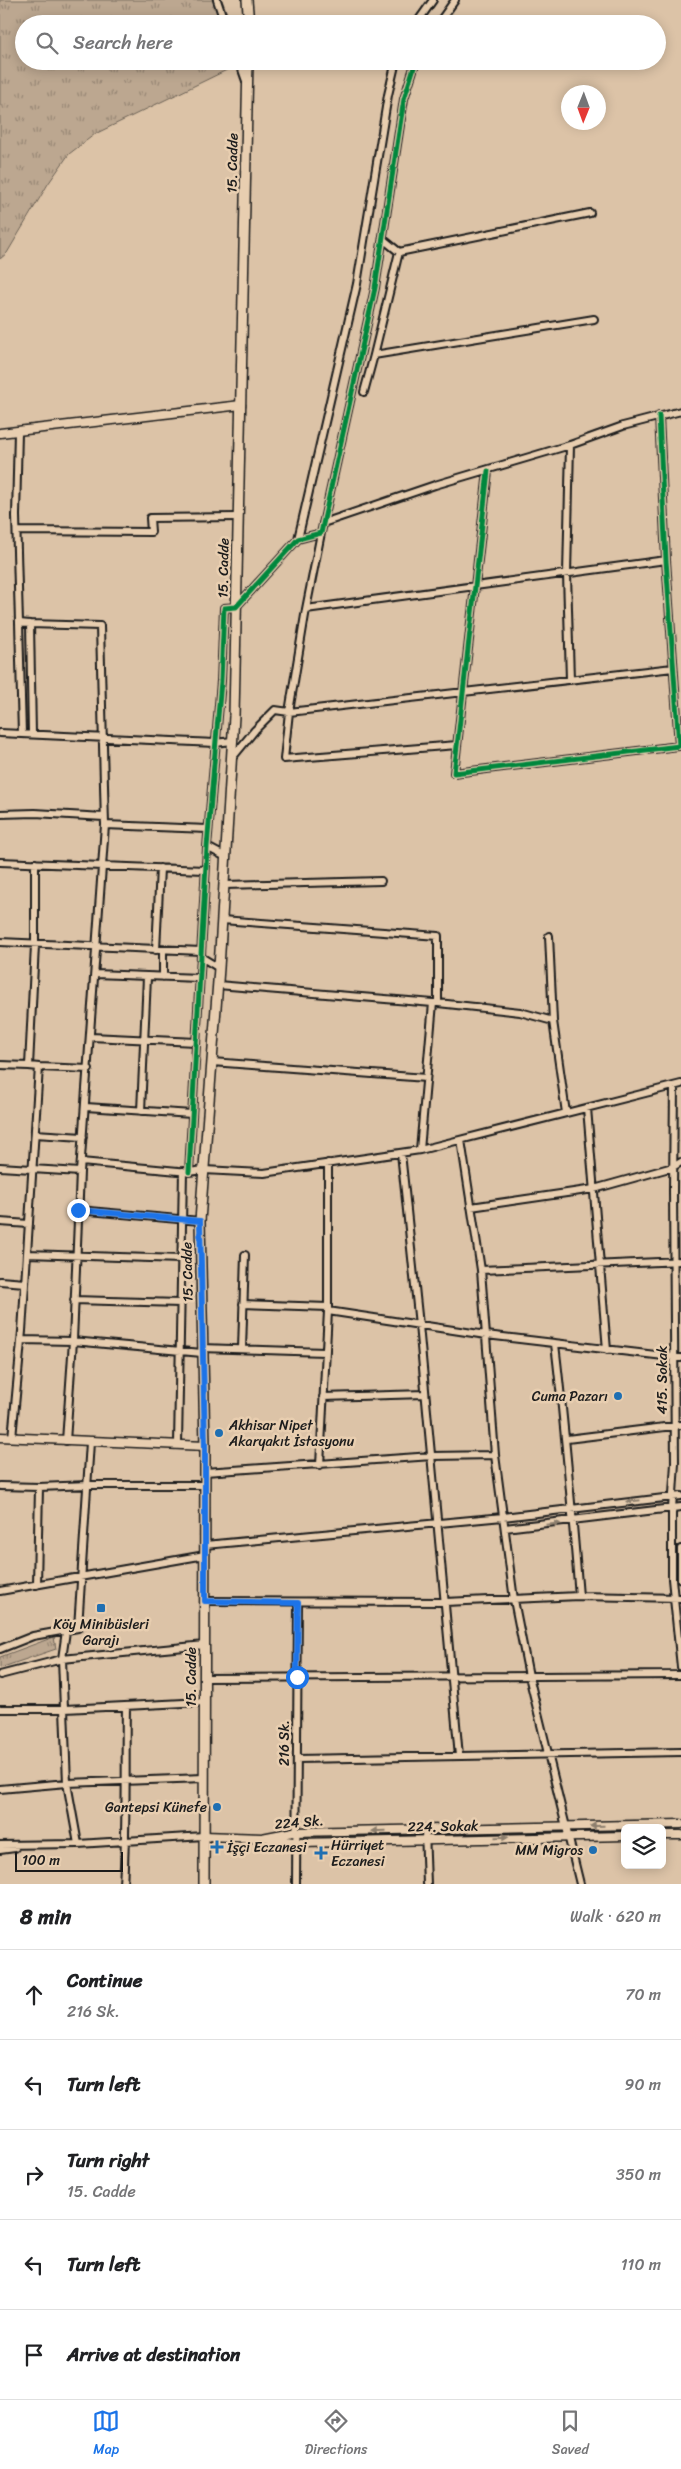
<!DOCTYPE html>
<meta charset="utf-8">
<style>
body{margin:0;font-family:Sriracha,sans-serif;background:#f6f6f6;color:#202124}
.controls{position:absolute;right:15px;bottom:15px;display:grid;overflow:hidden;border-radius:8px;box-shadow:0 2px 12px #0003}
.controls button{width:45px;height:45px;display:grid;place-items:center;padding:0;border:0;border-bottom:1px solid #e0e0e0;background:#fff;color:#202124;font:25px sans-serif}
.compass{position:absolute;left:561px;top:85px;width:45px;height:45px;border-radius:50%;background:#fff;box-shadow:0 2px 12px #0003;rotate:181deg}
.scale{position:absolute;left:15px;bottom:12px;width:108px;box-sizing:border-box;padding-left:5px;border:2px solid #1c1c1c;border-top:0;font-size:14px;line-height:18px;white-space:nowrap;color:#1c1c1c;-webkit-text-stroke:4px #e8ceb0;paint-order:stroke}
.stop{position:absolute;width:15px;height:15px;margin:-11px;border:4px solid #1a73e8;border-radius:50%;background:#fff}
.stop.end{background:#1a73e8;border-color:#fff;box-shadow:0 1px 5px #0008}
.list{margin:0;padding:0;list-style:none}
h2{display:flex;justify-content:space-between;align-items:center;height:65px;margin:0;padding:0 20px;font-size:21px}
h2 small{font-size:16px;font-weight:400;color:#757577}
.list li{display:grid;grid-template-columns:32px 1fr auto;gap:15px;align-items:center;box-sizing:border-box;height:90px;padding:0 20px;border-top:1px solid #e0e0e0}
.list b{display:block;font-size:19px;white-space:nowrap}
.list p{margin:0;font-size:16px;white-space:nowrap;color:#757577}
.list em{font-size:16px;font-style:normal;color:#757577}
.icon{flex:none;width:28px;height:28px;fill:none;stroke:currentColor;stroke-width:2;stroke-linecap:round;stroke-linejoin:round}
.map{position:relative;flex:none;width:681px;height:1884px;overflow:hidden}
.search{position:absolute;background:#fff;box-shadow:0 2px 12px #0003;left:15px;right:15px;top:15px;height:55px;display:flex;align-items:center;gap:12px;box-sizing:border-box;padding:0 18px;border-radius:28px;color:#757577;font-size:19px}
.sheet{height:515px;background:#fff}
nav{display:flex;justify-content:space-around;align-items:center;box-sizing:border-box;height:70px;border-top:1px solid #e0e0e0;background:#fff;font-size:14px;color:#757577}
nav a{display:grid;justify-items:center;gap:2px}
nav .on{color:#1a73e8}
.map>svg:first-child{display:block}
.grass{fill:url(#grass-tufts);stroke:#6c6256}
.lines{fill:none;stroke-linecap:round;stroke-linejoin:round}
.minor-casing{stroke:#1c1c1c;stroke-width:10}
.tertiary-casing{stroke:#1c1c1c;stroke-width:11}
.secondary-casing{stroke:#1c1c1c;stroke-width:12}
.minor{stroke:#e8ceb0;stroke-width:6}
.tertiary{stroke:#e8ceb0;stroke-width:8}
.secondary{stroke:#e8ceb0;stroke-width:9}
.cycleway-casing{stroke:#e8ceb0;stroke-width:8}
.cycleway{stroke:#00873e;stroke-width:5}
.oneway{fill:#8c7e6d}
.route{stroke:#1a73e8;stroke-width:6}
.poi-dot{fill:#1f6fb2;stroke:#e8ceb0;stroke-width:2}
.labels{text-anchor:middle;stroke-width:5;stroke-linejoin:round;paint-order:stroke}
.street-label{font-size:14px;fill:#1c1c1c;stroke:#e8ceb0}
.poi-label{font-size:14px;fill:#1c1c1c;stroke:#e8ceb0;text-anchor:end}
</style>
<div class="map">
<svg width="681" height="1884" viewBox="0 0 681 1884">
<defs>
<pattern id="grass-tufts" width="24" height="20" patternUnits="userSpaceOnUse" patternTransform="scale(1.25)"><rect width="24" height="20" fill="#bca790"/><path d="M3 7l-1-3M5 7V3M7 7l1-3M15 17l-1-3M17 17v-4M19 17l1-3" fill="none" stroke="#988775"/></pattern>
</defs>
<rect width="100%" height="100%" fill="#dcc3a7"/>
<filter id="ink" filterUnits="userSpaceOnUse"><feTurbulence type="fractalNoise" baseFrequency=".02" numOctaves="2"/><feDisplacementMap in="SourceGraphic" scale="10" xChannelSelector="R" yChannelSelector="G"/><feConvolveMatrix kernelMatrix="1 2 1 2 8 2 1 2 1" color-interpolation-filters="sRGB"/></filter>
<g filter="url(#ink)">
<path class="grass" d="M0,0H222L231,24H24V61H234L233,67L95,134L69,154L48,184L7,253L0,259Z
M54,1637L56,1649L0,1668V1657Z"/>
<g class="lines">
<defs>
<path id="minor" d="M217,0L225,24
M416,24L433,0
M438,24L455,0
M239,61L246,81
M383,239L399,252L590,213
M374,355L399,252
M364,392L374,355L594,319
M18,431L16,516L19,623L30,624
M570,445L567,574L570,680
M488,471L454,773L679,746L666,560L659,416
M323,523L435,485L570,445L623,426L681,411
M17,531L151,532L150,518L238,517
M298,539L357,284L388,95L396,61
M306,609L666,560
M19,623L22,734
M0,733L215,743L232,741
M32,734L30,624L100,626L105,825L80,1172L73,1341L66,1441
M457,745L284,759L289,712L673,668
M232,758L255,730L275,710L289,712L306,609L321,533
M0,814L35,813L104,817
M105,825L208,829
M207,847L226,857
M0,862L205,870
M224,885L381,881
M222,920L438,936V1003H433L420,1150
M549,936L553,1021L566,1113
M0,942L201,951
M156,950L160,868
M163,950V977
M201,957L219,968
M95,974L199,978
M218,985L433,1003
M438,1003L520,1012L553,1021
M91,1037L196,1042
M212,1062L426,1078
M0,1065L29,1066
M39,1067L89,1069
M674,1086L673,1190L675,1463L672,1509V1579L681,1667
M86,1107L192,1114
M587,1108L607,1350
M141,1111L147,977
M35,1134L83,1137
M461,1140L481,1270L495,1455L514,1600L529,1676L580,1884
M401,1153L419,1325L459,1756
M81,1162L189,1172L204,1170L264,1173L420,1150L681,1084
M0,1167L80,1172
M189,1172L207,847L221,681L224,608L236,607L298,539L321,533L375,288L404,99L416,61
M471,1207L594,1189L673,1167L681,1162
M78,1210L200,1221
M0,1222L29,1224
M27,1254L181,1259
M481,1270L681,1261
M0,1281L25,1283
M74,1300L180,1303
M243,1304L328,1307
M328,1311L486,1335L681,1358
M21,1340L73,1341L202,1353
M555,1344C565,1428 572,1511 579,1596
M202,1348L325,1352
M242,1349L245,1255
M323,1397L425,1394
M12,1438L22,1331L39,1067L29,1066L35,945V863
M567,1439L681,1425
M178,1444L183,1171
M320,1465L328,1311V1163
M205,1472L432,1456L495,1455
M0,1486L39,1487L88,1485H205
M505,1528L681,1507
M205,1545L503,1517L681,1496
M681,1549V1579
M37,1585L39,1487
M0,1591L205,1555
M205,1601L445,1602L579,1596L681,1598
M66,1631L62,1659L67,1783L78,1844
M0,1649L33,1636L78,1628L90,1442
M0,1675L62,1659L205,1645
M204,1678L681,1675
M0,1709H65L204,1702
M297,1759L681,1752
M0,1789L67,1783L204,1778
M425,1830L427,1884
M0,1845L78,1844L204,1836
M0,1850L15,1848
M123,1884C127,1825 125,1765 126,1706
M296,1884L298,1603"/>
<path id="tertiary" d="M0,433L241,405
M0,1437L205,1446
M662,1835H681
M204,1836L262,1838L293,1832L681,1824
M271,1839L301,1843L625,1836"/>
<path id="secondary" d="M247,0L249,24
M204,1884L205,1446L200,1221L219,968L234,716L248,61"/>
</defs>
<use href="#minor" class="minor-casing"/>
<use href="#tertiary" class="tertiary-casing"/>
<use href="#secondary" class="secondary-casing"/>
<use href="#minor" class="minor"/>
<use href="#tertiary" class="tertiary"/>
<use href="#secondary" class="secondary"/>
<defs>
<path id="cycleway" d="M488,471L454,773L679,746L666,560L659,416
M189,1172L207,847L221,681L224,608L236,607L298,539L321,533L375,288L404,99L416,61"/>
</defs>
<use href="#cycleway" class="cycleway-casing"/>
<use href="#cycleway" class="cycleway"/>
</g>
<defs><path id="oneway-solid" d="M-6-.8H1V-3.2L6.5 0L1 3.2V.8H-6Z" transform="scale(1.25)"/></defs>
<g class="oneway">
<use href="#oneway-solid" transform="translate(633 1501) rotate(174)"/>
<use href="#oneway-solid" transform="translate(553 1524) rotate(-5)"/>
<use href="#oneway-solid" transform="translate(597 1826) rotate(179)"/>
<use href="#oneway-solid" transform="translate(379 1831) rotate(179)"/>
<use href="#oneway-solid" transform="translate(502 1837) rotate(-1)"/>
</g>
</g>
<g class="lines" filter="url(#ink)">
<path class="route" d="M78,1210L200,1221L205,1446V1601L298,1603L297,1677"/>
</g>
<g class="poi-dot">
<circle cx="618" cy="1396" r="5"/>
<circle cx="219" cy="1433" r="5"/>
<rect x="96" y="1603" width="10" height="10" rx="2.5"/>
<circle cx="217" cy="1807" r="5"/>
<path d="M214.5 1839.5h5v5h5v5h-5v5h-5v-5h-5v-5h5z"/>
<circle cx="593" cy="1850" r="5"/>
<path d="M318.5 1845.5h5v5h5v5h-5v5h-5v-5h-5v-5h5z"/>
</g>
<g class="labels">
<g class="street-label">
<text transform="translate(232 163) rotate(-89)" y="5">15. Cadde</text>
<text transform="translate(223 568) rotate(-89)" y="5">15. Cadde</text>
<text transform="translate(187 1272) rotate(-91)" y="5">15. Cadde</text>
<text transform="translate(662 1380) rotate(-90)" y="5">415. Sokak</text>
<text transform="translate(191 1677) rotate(-90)" y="5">15. Cadde</text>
<text transform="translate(284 1743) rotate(-90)" y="5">216 Sk.</text>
<text transform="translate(299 1822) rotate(-5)" y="5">224 Sk.</text>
<text transform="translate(443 1826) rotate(-1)" y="5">224. Sokak</text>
</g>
<g class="poi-label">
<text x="608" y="1401">Cuma Pazarı</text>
<text x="229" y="1430" text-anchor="start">Akhisar Nipet<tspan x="229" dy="16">Akaryakıt İstasyonu</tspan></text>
<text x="101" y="1629" text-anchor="middle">Köy Minibüsleri<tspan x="101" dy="16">Garajı</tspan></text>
<text x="207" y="1812">Gantepsi Künefe</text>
<text x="331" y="1850" text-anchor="start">Hürriyet<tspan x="331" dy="16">Eczanesi</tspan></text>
<text x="227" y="1852" text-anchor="start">İşçi Eczanesi</text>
<text x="583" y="1855">MM Migros</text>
</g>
</g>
</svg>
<div class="controls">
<button><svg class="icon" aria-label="layers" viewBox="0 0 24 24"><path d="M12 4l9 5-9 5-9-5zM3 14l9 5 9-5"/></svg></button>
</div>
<svg class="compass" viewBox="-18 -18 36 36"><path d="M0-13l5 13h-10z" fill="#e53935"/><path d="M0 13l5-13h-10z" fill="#757577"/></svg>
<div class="scale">100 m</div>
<div class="stop" style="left:297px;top:1677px"></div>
<div class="stop end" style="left:78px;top:1210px"></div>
<div class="search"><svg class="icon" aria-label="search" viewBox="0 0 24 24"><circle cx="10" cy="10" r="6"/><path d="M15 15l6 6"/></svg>Search here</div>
</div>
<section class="sheet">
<h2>8 min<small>Walk · 620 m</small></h2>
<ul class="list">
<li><svg class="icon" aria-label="ahead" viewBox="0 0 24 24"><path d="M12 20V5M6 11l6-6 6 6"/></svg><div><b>Continue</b><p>216 Sk.</p></div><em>70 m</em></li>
<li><svg class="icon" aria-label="left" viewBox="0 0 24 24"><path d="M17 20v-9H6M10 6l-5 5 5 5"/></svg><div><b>Turn left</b></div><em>90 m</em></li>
<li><svg class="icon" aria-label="right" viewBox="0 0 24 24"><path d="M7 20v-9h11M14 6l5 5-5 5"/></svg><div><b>Turn right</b><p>15. Cadde</p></div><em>350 m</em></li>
<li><svg class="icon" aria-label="left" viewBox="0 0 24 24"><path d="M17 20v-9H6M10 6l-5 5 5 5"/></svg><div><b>Turn left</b></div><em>110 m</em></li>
<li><svg class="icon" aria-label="arrive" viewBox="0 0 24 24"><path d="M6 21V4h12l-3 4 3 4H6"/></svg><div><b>Arrive at destination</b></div></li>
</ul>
</section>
<nav>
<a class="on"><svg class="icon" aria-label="map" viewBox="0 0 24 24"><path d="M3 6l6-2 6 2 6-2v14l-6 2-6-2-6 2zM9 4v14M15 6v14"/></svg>Map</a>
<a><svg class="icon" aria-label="directions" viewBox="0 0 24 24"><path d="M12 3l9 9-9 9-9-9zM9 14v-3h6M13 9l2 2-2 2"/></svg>Directions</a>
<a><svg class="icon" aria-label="saved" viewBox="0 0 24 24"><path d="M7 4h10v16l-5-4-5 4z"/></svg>Saved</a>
</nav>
